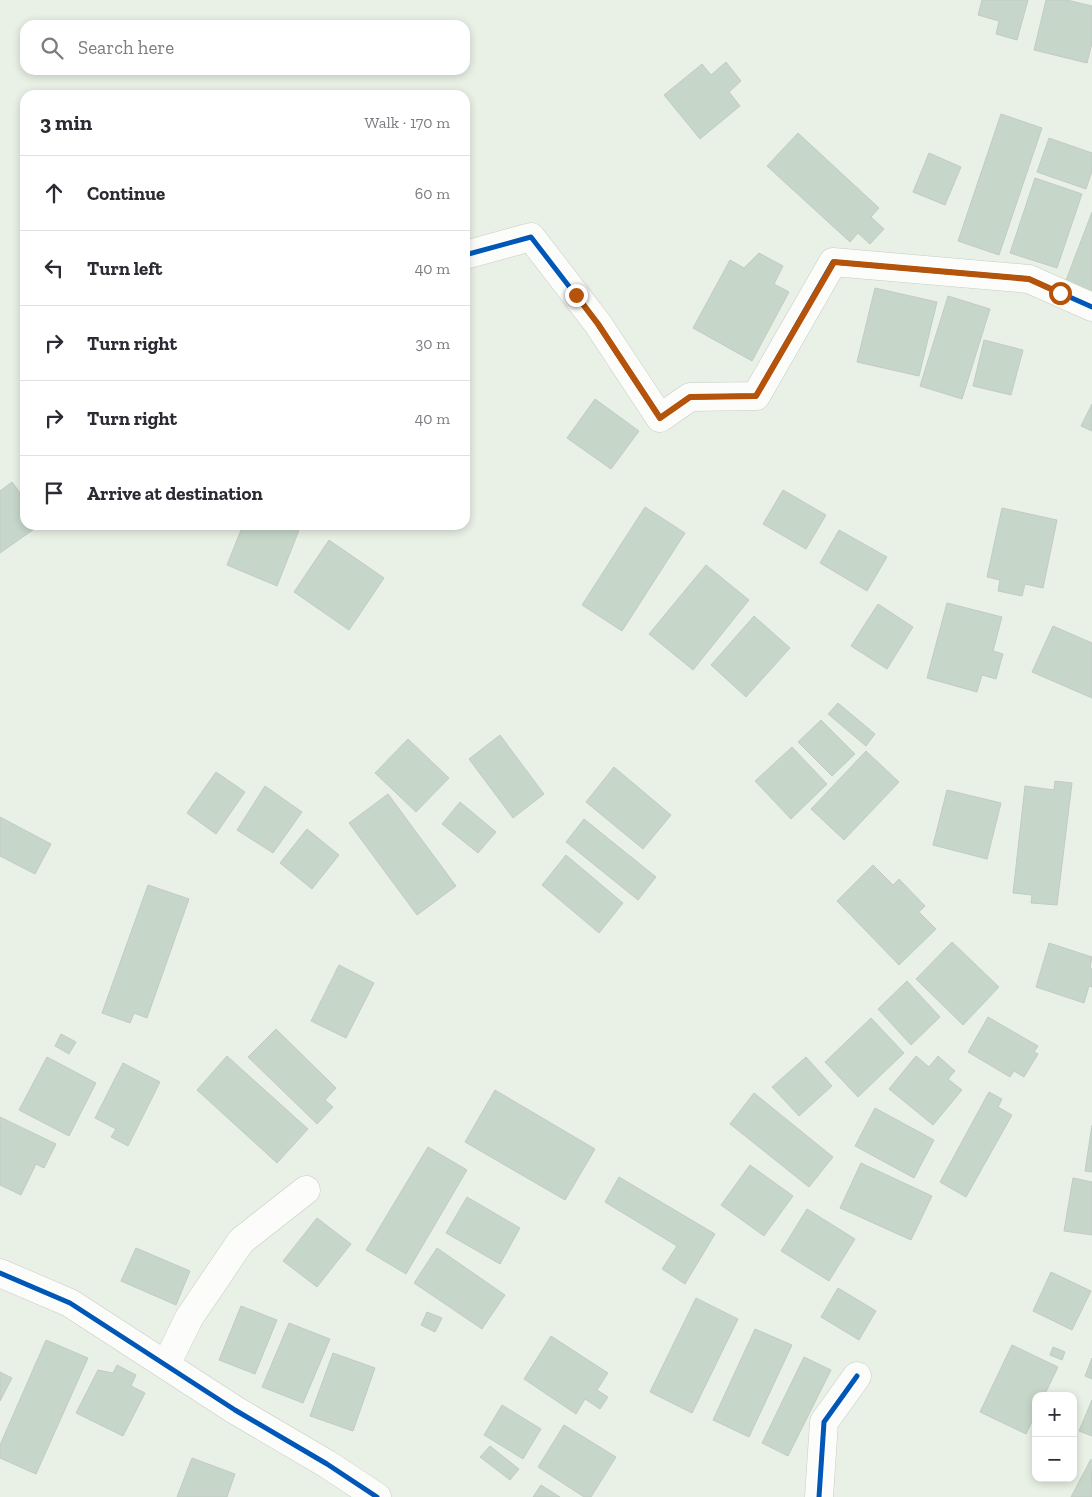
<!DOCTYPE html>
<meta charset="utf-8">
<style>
body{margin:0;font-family:"Zilla Slab",serif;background:#f7f7f7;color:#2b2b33}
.controls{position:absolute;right:15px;bottom:15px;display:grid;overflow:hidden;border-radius:10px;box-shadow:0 2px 8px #0003}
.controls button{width:45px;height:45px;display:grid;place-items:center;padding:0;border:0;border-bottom:1px solid #e1e1e2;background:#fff;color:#2b2b33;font:25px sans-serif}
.stop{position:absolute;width:15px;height:15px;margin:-11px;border:4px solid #b45309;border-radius:50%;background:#fff}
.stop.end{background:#b45309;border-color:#fff;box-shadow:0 1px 5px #0008}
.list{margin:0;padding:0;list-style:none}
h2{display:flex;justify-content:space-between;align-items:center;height:65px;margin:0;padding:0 20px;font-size:21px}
h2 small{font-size:16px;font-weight:400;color:#7c7c81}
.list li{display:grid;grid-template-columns:32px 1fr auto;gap:15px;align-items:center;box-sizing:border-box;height:75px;padding:0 20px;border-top:1px solid #e1e1e2}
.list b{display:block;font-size:19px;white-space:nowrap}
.list em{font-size:16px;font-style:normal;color:#7c7c81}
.icon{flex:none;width:28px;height:28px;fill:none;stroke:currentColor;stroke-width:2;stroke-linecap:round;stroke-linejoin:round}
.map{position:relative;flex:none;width:1092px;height:1497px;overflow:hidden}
.search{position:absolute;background:#fff;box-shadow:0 2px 8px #0003;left:20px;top:20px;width:450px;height:55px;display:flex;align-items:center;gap:12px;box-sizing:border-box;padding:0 18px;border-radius:15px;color:#7c7c81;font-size:19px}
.panel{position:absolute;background:#fff;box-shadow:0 2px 8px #0003;left:20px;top:90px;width:450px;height:440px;border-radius:15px}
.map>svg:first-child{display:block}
.building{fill:#c6d7ca;stroke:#c3cac3}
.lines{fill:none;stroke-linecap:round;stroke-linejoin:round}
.street-casing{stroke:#c6cdc4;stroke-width:29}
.street{stroke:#fcfdfb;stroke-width:28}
.cycleway-casing{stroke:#fcfffb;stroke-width:8}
.cycleway{stroke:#0057b8;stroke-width:5}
.route{stroke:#b45309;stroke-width:6}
</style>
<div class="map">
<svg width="1092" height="1497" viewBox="0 0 1092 1497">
<rect width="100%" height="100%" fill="#e9f1e6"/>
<path class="building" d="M982,0H1028L1017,40L996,34L999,21L978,15Z
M1046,0H1067L1092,6V43L1087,63L1034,50Z
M726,62L741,81L729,92L740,106L700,139L664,95L702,64L711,75Z
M1001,114L1042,128L999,255L958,241Z
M798,133L879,208L871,217L884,229L870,244L858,233L850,242L767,166Z
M1049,138L1092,153V171L1086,189L1037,172Z
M929,153L961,167L945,205L913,192Z
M1035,178L1082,194L1057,268L1010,253Z
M1092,212V293L1065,283Z
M759,253L783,266L774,284L789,292L752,361L693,328L730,260L744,268Z
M875,288L937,302L919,376L857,362Z
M948,296L990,309L962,399L920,386Z
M984,340L1023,350L1011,395L973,386Z
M595,399L639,431L611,469L567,438Z
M1092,404V431L1081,426Z
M12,482L25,500V525H40L0,553V491Z
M783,490L826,515L806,549L763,524Z
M645,507L685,533L622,631L582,605Z
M1002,508L1057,520L1043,588L1025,584L1022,596L998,591L1000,580L987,577Z
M243,525H301L277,586L227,565Z
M839,530L887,557L867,591L820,563Z
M329,540L384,578L349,630L294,592Z
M706,565L749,600L693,670L649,634Z
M947,603L1002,617L993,651L1003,654L996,679L982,675L977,692L927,678Z
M878,604L913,627L887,669L851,646Z
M754,616L790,648L746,697L711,665Z
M1053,626L1092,643V698L1032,672Z
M838,703L875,734L866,746L828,714Z
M821,720L855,754L832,776L798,742Z
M500,735L544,794L513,818L469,759Z
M408,739L449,778L416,812L375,773Z
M792,747L827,784L791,819L755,781Z
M866,751L899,782L844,840L811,809Z
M614,767L671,815L643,849L586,802Z
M216,772L245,792L216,834L187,813Z
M1055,781L1072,783L1057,905L1031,903L1032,895L1013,893L1025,786L1054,790Z
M265,786L302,812L273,853L237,830Z
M947,790L1001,803L987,859L933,845Z
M388,794L456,886L417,915L349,823Z
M460,802L496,832L478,853L442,824Z
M0,817L51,844L35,874L0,856Z
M584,819L656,877L638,900L566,842Z
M307,829L339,855L312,889L280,863Z
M566,855L623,903L599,933L542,885Z
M873,865L893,885L899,879L925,906L919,912L936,929L899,965L837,901Z
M148,885L189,899L147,1018L134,1013L130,1023L102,1013Z
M952,942L999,987L963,1025L916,979Z
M1049,943L1092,957L1090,968L1092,969V987L1089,986L1084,1003L1036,987Z
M339,965L374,983L346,1038L311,1021Z
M907,981L940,1017L911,1045L878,1009Z
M988,1017L1038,1046L1034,1052L1038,1054L1024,1077L1014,1071L1010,1077L968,1052Z
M871,1018L904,1053L858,1097L825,1062Z
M276,1029L336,1088L325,1100L333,1107L317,1124L248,1057Z
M61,1034L76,1042L69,1054L55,1046Z
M227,1056L308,1129L277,1163L197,1090Z
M916,1056L929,1067L938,1056L955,1071L948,1079L962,1090L933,1125L889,1089Z
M47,1057L96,1083L69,1136L19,1110Z
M806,1057L832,1086L799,1116L772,1087Z
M123,1063L160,1082L128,1146L111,1137L116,1129L95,1118Z
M495,1090L595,1149L565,1200L465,1142Z
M989,1092L1002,1099L998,1107L1012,1115L966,1197L940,1182Z
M754,1093L833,1157L809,1187L730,1124Z
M875,1108L934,1140L914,1178L855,1146Z
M0,1117L56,1144L44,1168L36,1164L21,1195L0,1185Z
M1092,1125V1172L1085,1171Z
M428,1147L467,1170L406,1274L366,1250Z
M861,1163L932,1196L911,1240L840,1208Z
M750,1165L793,1196L764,1236L721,1205Z
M619,1177L715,1234L685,1284L662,1269L677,1246L605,1202Z
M1073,1178L1092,1182V1235L1064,1231Z
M467,1197L520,1228L500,1264L446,1233Z
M807,1209L855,1239L829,1281L781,1251Z
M317,1218L351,1244L317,1287L283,1261Z
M136,1248L190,1271L176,1305L121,1281Z
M437,1248L505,1295L482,1329L414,1283Z
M1051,1272L1091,1291L1072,1330L1033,1311Z
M838,1288L876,1311L859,1340L821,1317Z
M696,1298L738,1319L692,1413L650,1392Z
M241,1306L277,1320L255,1374L219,1360Z
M427,1312L442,1318L435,1332L421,1325Z
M289,1323L330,1339L303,1403L262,1387Z
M755,1329L792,1345L749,1437L713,1420Z
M551,1336L608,1373L597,1390L608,1397L600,1409L585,1399L576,1414L524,1379Z
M46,1340L88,1358L36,1474L0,1458V1445Z
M1012,1345L1058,1367L1044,1396H1036V1413L1026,1434L980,1412Z
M1053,1347L1065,1352L1062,1360L1050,1355Z
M333,1353L375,1368L353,1431L310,1416Z
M804,1357L831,1370L788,1456L762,1443Z
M1092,1358V1379L1085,1376Z
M117,1365L136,1375L131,1386L145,1393L123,1436L76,1413L98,1370L113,1373Z
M0,1372L12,1378L0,1401Z
M1092,1400V1436L1079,1431Z
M502,1405L541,1429L523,1459L484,1435Z
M564,1425L616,1457L591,1497H584L538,1467Z
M490,1446L519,1469L510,1480L480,1457Z
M192,1458L235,1474L227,1497H177Z
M1091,1459L1092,1497H1071Z
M541,1485L560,1497H533Z"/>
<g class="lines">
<defs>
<path id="street" d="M465,255L531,237L598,324L660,418L690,397L756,396L833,262L1029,279L1092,307
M0,1273L70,1303L235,1410L327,1464L377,1497
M166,1365L189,1318L241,1241L306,1190
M819,1497L824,1422L857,1376"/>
</defs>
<use href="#street" class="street-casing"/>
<use href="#street" class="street"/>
<defs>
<path id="cycleway" d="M465,255L531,237L598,324L660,418L690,397L756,396L833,262L1029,279L1092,307
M0,1273L70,1303L235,1410L327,1464L377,1497
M819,1497L824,1422L857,1376"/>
</defs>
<use href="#cycleway" class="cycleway-casing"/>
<use href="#cycleway" class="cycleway"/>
</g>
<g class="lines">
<path class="route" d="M576,295L598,324L660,418L690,397L756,396L834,262L1029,279L1060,293"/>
</g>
</svg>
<div class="controls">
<button>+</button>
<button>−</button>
</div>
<div class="stop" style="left:1060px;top:293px"></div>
<div class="stop end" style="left:576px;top:295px"></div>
<div class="search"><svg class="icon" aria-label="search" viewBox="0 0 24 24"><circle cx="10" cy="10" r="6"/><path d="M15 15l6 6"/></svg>Search here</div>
<section class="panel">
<h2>3 min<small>Walk · 170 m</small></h2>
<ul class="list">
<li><svg class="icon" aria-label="ahead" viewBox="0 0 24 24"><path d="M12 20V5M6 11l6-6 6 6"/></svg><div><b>Continue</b></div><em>60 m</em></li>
<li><svg class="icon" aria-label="left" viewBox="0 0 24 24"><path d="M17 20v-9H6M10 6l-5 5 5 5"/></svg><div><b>Turn left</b></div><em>40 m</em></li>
<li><svg class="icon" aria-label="right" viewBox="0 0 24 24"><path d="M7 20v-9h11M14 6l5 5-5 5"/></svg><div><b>Turn right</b></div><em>30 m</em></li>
<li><svg class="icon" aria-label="right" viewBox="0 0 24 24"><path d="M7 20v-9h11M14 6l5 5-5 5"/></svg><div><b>Turn right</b></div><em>40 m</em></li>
<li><svg class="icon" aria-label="arrive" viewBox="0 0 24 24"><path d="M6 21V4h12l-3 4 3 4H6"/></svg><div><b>Arrive at destination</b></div></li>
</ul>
</section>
</div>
